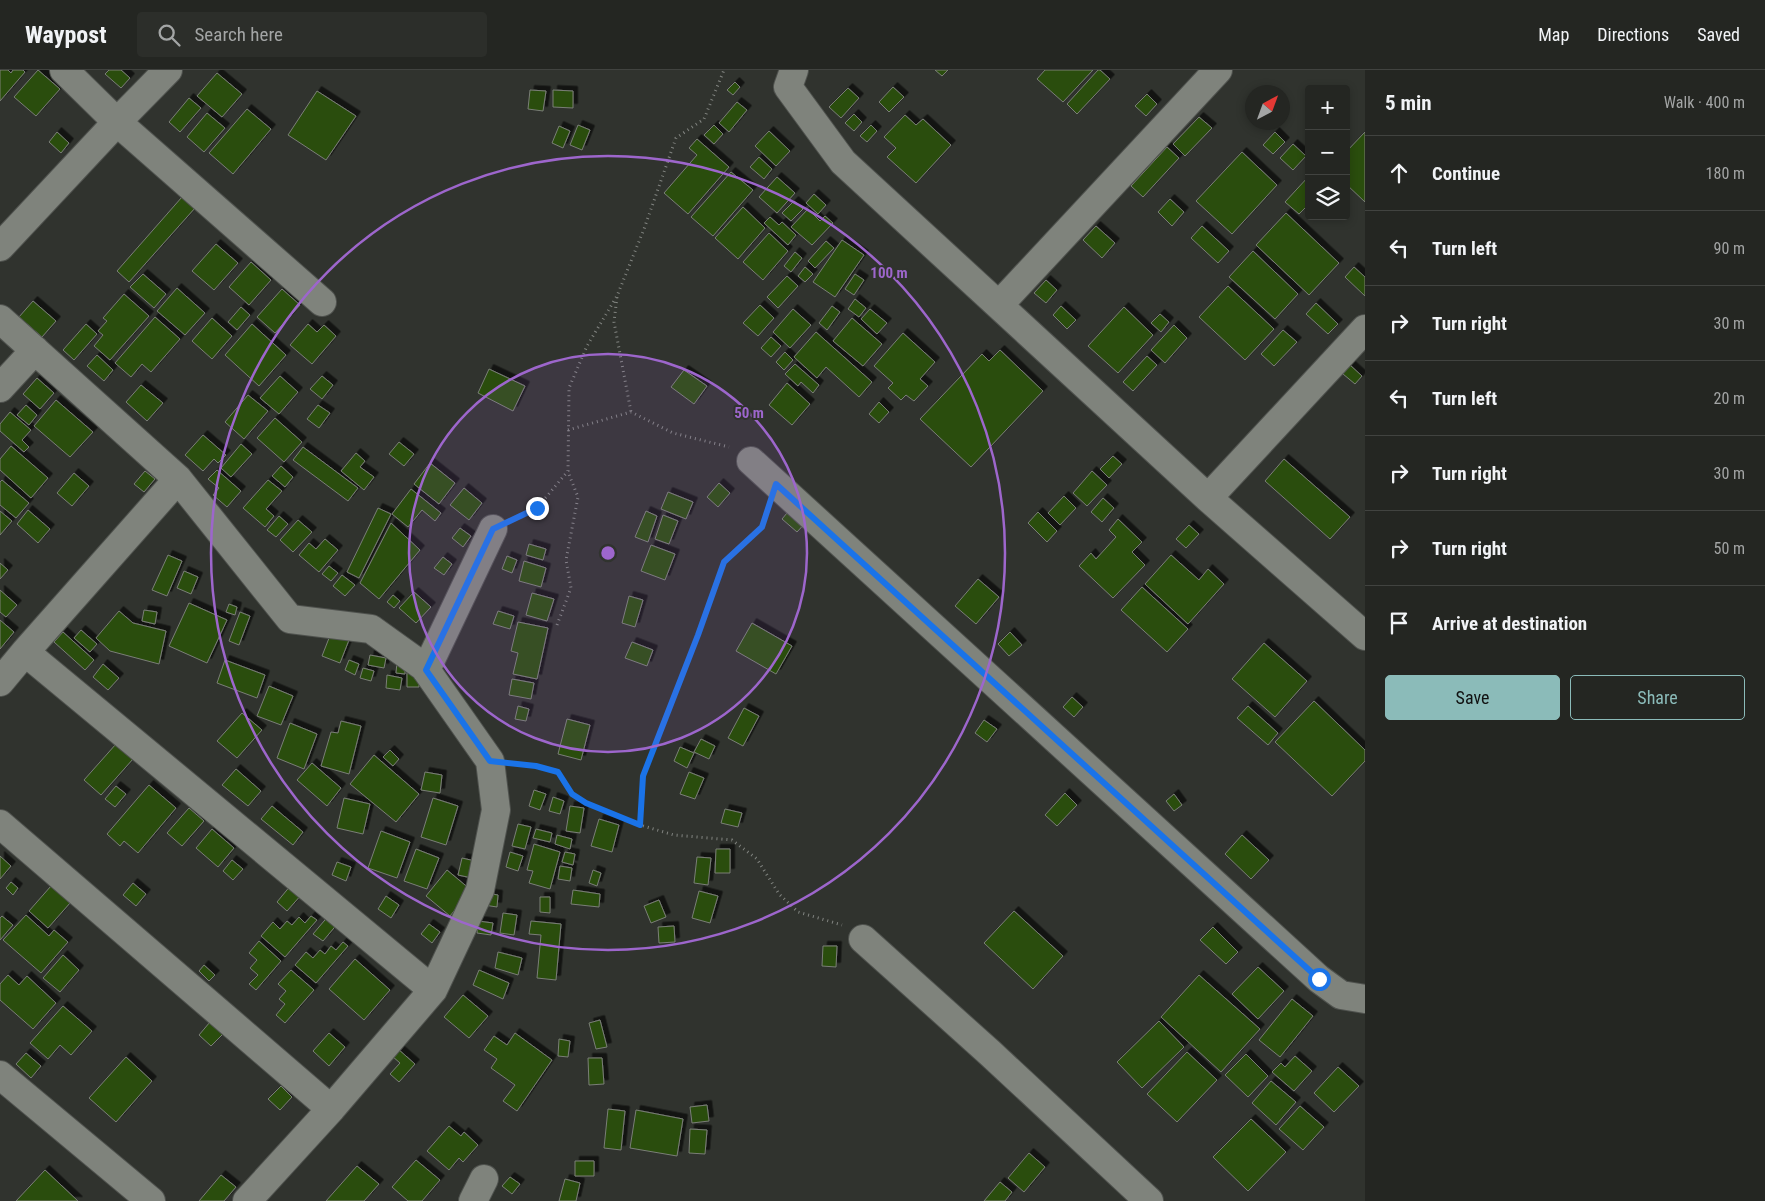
<!DOCTYPE html>
<meta charset="utf-8">
<style>
body{margin:0;font-family:"Roboto Condensed",sans-serif;background:#2c2e2a;color:#f1f3f6}
.controls{position:absolute;right:15px;top:15px;display:grid;overflow:hidden;border-radius:5px;box-shadow:0 2px 8px #0003}
.controls button{width:45px;height:45px;display:grid;place-items:center;padding:0;border:0;border-bottom:1px solid #414340;background:#242622;color:#f1f3f6;font:25px sans-serif}
.compass{position:absolute;left:1245px;top:15px;width:45px;height:45px;border-radius:50%;background:#242622;box-shadow:0 2px 8px #0003;rotate:41deg}
.stop{position:absolute;width:15px;height:15px;margin:-11px;border:4px solid #1a73e8;border-radius:50%;background:#fff}
.stop.end{background:#1a73e8;border-color:#fff;box-shadow:0 1px 5px #0008}
.list{margin:0;padding:0;list-style:none}
h2{display:flex;justify-content:space-between;align-items:center;height:65px;margin:0;padding:0 20px;font-size:21px}
h2 small{font-size:16px;font-weight:400;color:#a3a5a5}
.list li{display:grid;grid-template-columns:32px 1fr auto;gap:15px;align-items:center;box-sizing:border-box;height:75px;padding:0 20px;border-top:1px solid #414340}
.list b{display:block;font-size:19px;white-space:nowrap}
.list em{font-size:16px;font-style:normal;color:#a3a5a5}
.actions{display:flex;gap:10px;padding:15px 20px}
.actions a{flex:1;padding:11px 0;border:1px solid #8bbbb9;border-radius:5px;text-align:center;font-size:18px;color:#8bbbb9}
.actions .main{background:#8bbbb9;color:#111}
.icon{flex:none;width:28px;height:28px;fill:none;stroke:currentColor;stroke-width:2;stroke-linecap:round;stroke-linejoin:round}
.map{position:relative;flex:none;width:1365px;height:1131px;overflow:hidden}
header{display:flex;align-items:center;gap:30px;box-sizing:border-box;height:70px;padding:0 25px;background:#242622;border-bottom:1px solid #414340}
header strong{font-size:24px}
nav{display:flex;gap:28px;margin-inline-start:auto;font-size:18px}
.search{width:350px;height:45px;background:#2c2e2a;display:flex;align-items:center;gap:12px;box-sizing:border-box;padding:0 18px;border-radius:5px;color:#a3a5a5;font-size:19px}
main{display:flex}
aside{flex:1;background:#242622}
.map>svg:first-child{display:block}
.building{fill:#2a4e0d;stroke:#7a7e77;filter:url(#shadow)}
.lines{fill:none;stroke-linecap:round;stroke-linejoin:round}
.minor-casing{stroke:#4f524e;stroke-width:30}
.path{stroke:#828581;stroke-width:3;stroke-dasharray:1 4;stroke-linecap:butt}
.minor{stroke:#7f837c;stroke-width:28}
.route{stroke:#1a73e8;stroke-width:6}
.ring{fill:none;stroke:#9d66cc;stroke-width:2.5}
.centre{fill:#9d66cc;stroke:#30332e;stroke-width:2.5}
.ring-label{font-size:15px;text-anchor:middle;font-weight:bold;fill:#9d66cc;stroke:#30332e;stroke-width:4;stroke-linejoin:round;paint-order:stroke}
</style>
<header>
<strong>Waypost</strong>
<div class="search"><svg class="icon" aria-label="search" viewBox="0 0 24 24"><circle cx="10" cy="10" r="6"/><path d="M15 15l6 6"/></svg>Search here</div>
<nav><a>Map</a><a>Directions</a><a>Saved</a></nav>
</header>
<main>
<div class="map">
<svg width="1365" height="1131" viewBox="0 0 1365 1131">
<defs>
<filter id="shadow"><feDropShadow dx="4.5" dy="-4.5" stdDeviation="0" flood-color="#0009"/></filter>
</defs>
<rect width="100%" height="100%" fill="#30332e"/>
<path class="building" d="M0,0H8L11,3L13,0H23L25,2L0,31Z
M38,0L60,19L36,46L14,27Z
M109,0H121L130,8L121,18L105,4Z
M935,0H948L942,6Z
M1045,0H1093L1063,32L1037,9Z
M1098,0H1100L1110,9L1077,44L1067,34Z
M217,3L242,24L222,47L197,26Z
M735,12L740,17L733,25L727,20Z
M893,17L904,27L889,42L879,32Z
M848,18L859,28L841,48L829,37Z
M530,20L546,21L543,41L528,39Z
M553,20L573,21V38L553,37Z
M317,21L356,46L326,90L288,65Z
M1147,24L1157,34L1146,46L1135,36Z
M189,28L201,38L180,62L169,52Z
M737,32L747,40L729,62L719,53Z
M247,39L271,59L233,104L209,83Z
M207,43L225,58L204,82L187,67Z
M854,44L862,52L854,61L845,53Z
M905,45L916,55L923,49L951,75L916,113L887,87L896,78L884,67Z
M1199,47L1212,58L1185,86L1173,74Z
M578,55L590,60L582,80L570,75Z
M714,55L723,64L714,74L704,65Z
M871,55L877,61L867,72L860,66Z
M559,56L570,61L563,78L552,73Z
M769,61L790,81L776,96L755,76Z
M57,62L69,73L61,83L49,72Z
M1275,62L1285,72L1273,84L1263,75Z
M1365,62V132L1346,114V82Z
M697,69L729,97L688,144L664,123L697,85L689,78Z
M1293,74L1306,86L1293,100L1280,88Z
M1167,77L1179,88L1143,127L1131,116Z
M1242,82L1277,115L1232,164L1196,131Z
M759,87L772,99L764,109L750,97Z
M731,102L753,120L713,166L691,147Z
M1309,106V134L1299,144L1285,132Z
M777,107L795,123L777,143L759,127Z
M814,124L826,135L818,144L806,133Z
M182,127L195,138L129,212L117,201Z
M1170,129L1184,142L1172,156L1158,142Z
M794,131L803,139L791,151L782,143Z
M743,137L765,158L738,189L715,168Z
M808,139L820,151L825,146L833,153L812,175L791,157Z
M1286,143L1339,193L1309,225L1256,175Z
M770,147L779,155L782,152L796,165L788,175L764,153Z
M1096,156L1115,173L1102,188L1083,170Z
M1202,156L1229,181L1218,193L1191,168Z
M769,163L788,181L763,210L743,192Z
M842,170L864,185L835,227L813,212Z
M826,171L834,178L815,198L808,191Z
M216,174L238,193L214,220L192,201Z
M1253,181L1298,224L1275,249L1229,207Z
M795,182L802,188L791,202L784,196Z
M251,192L271,210L249,235L229,217Z
M805,197L813,204L805,212L798,206Z
M1354,197L1365,207V226L1345,207Z
M143,204L166,224L154,238L130,217Z
M855,204L864,210L854,225L845,219Z
M787,206L798,216L778,238L767,227Z
M1046,210L1057,220L1046,233L1034,223Z
M1228,216L1274,259L1245,290L1199,247Z
M177,218L205,243L185,265L157,241Z
M282,219L300,235L275,263L257,247Z
M124,224L149,246L110,290L94,276L103,265L98,261L107,251L103,248Z
M855,229L866,238L859,247L848,239Z
M33,231L56,251L42,267L19,247Z
M1316,233L1338,254L1328,264L1306,244Z
M760,235L774,248L758,266L743,253Z
M832,236L840,242L827,260L819,253Z
M1061,236L1076,250L1067,259L1053,245Z
M241,237L250,245L237,260L228,252Z
M1124,237L1153,265L1118,303L1088,276Z
M793,239L811,255L790,278L773,262Z
M870,239L887,253L877,264L861,249Z
M1160,244L1169,252L1161,262L1151,253Z
M155,247L180,269L151,302L142,294L131,307L115,293Z
M212,248L232,266L212,289L192,271Z
M852,248L882,274L863,296L833,271Z
M86,254L97,264L74,290L63,280Z
M252,254L286,285L259,316L225,285Z
M308,254L317,262L324,255L336,266L312,294L290,275Z
M1174,255L1187,268L1165,293L1151,280Z
M1283,260L1297,272L1274,296L1261,284Z
M816,262L872,312L859,327L826,297L817,308L794,287Z
M903,263L935,292L920,309L928,316L914,331L906,325L901,330L888,318L893,313L874,296Z
M771,267L781,276L771,287L761,278Z
M1000,280L1043,321L971,397L920,349L982,284L989,291Z
M785,282L793,290L784,300L776,292Z
M97,285L113,300L104,311L87,296Z
M1147,286L1157,295L1133,321L1123,312Z
M795,294L819,315L813,323L801,312L798,316L785,304Z
M1350,295L1362,306L1355,314L1343,304Z
M489,299L525,316L513,341L478,323Z
M684,300L707,316L694,334L671,317Z
M280,306L298,322L279,344L260,328Z
M322,306L333,315L322,329L310,319Z
M37,308L54,323L40,339L23,324Z
M787,313L810,334L792,355L769,335Z
M141,315L163,333L147,351L126,332Z
M248,325L268,341L244,369L225,352Z
M56,330L93,362L70,387L34,356Z
M879,332L889,342L879,353L869,344Z
M26,335L37,345L29,355L17,345Z
M318,335L330,343L319,358L307,349Z
M10,342L31,360L22,370L29,377L24,382L0,361V354Z
M275,348L302,372L284,392L257,368Z
M203,365L226,385L218,393L214,389L203,401L185,385Z
M399,372L414,384L404,396L389,384Z
M241,374L252,384L231,407L221,398Z
M11,376L48,408L31,428L0,400V389Z
M303,377L358,418L348,431L293,390Z
M356,383L365,391L360,397L374,407L364,420L341,401Z
M1113,386L1122,394L1109,408L1100,399Z
M1284,389L1350,447L1330,469L1265,411Z
M430,393L455,413L439,434L414,414Z
M281,396L293,407L285,417L272,406Z
M217,400L241,421L227,437L213,425L219,418L208,409Z
M145,401L155,409L144,422L134,414Z
M1092,401L1107,415L1087,436L1073,423Z
M74,403L89,416L72,436L57,423Z
M2,410L29,433L16,448L0,435V412Z
M268,410L282,421L266,439L274,446L265,457L243,438Z
M719,413L730,423L718,437L707,427Z
M464,418L482,433L469,450L450,435Z
M411,419L441,443L435,451L422,440L408,457L392,444Z
M668,422L693,432L686,449L661,439Z
M1064,426L1076,438L1060,455L1048,443Z
M1103,428L1114,438L1102,452L1091,442Z
M792,437L808,450L797,462L782,449Z
M378,438L391,444L359,508L347,502Z
M28,440L50,459L38,473L17,454Z
M0,441L12,451L0,465Z
M646,441L657,446L648,472L635,467Z
M1038,442L1057,461L1047,472L1028,453Z
M663,445L678,451L669,474L655,469Z
M279,446L288,454L276,467L267,460Z
M1118,449L1142,472L1132,482L1145,495L1113,528L1079,496L1091,483L1096,489L1116,467L1109,460Z
M298,450L312,462L293,482L280,470Z
M391,453L420,480L379,529L360,513Z
M1189,455L1199,464L1186,478L1176,469Z
M460,458L471,466L463,477L452,468Z
M325,469L338,480L319,502L299,485L309,473L316,479Z
M529,474L546,479L543,490L526,485Z
M651,475L675,484L665,510L641,501Z
M168,485L182,491L167,526L152,520Z
M1171,485L1199,510L1208,499L1224,514L1188,554L1145,514Z
M507,486L517,490L512,503L502,499Z
M443,487L452,494L444,505L434,498Z
M524,491L546,498L541,517L519,511Z
M0,493L8,500L0,509Z
M329,496L338,503L331,511L322,504Z
M184,501L198,507L191,524L177,518Z
M342,505L355,515L345,526L333,516Z
M978,509L999,527L976,554L955,536Z
M1142,517L1188,559L1167,582L1121,540Z
M0,520L17,535L6,547L0,542Z
M414,522L431,537L416,553L399,538Z
M532,523L554,529L547,551L526,545Z
M393,525L400,531L394,538L387,532Z
M629,526L643,530L635,557L622,553Z
M189,533L227,550L207,593L169,576Z
M229,534L237,537L235,545L226,542Z
M144,540L157,542L155,554L142,551Z
M119,541L133,553L166,561L159,594L110,581L96,568Z
M498,541L514,546L510,559L493,554Z
M240,542L250,546L239,575L229,571Z
M0,550L14,562L0,579Z
M518,552L548,558L537,609L513,604L518,583L511,581Z
M752,553L792,576L776,604L736,581Z
M81,560L97,574L90,582L74,568Z
M63,562L94,590L85,600L54,572Z
M1010,562L1022,575L1009,586L998,574Z
M331,563L349,570L340,593L322,586Z
M632,572L653,580L647,596L625,588Z
M1264,573L1307,611L1275,647L1232,609Z
M370,585L386,588L384,598L368,595Z
M225,590L265,605L257,628L217,613Z
M349,590L359,594L355,605L345,600Z
M397,592L405,593V604L396,603Z
M103,594L119,608L108,620L93,607Z
M363,598L374,601L371,611L360,608Z
M407,603H419V617H407Z
M387,605L402,608L400,620L386,618Z
M512,609L534,613L531,629L509,625Z
M269,616L293,626L281,655L257,646Z
M1072,627L1083,637L1074,647L1063,637Z
M1314,631L1365,680V691L1332,726L1275,672Z
M518,636L529,639L526,651L515,649Z
M1248,636L1278,663L1268,675L1237,648Z
M744,638L759,646L743,676L728,668Z
M242,643L262,660L237,688L217,671Z
M567,649L590,655L581,690L558,684Z
M984,650L997,659L987,672L975,663Z
M341,651L361,656L349,704L321,696L331,662L338,663Z
M290,653L317,664L304,699L277,688Z
M701,669L715,676L709,689L694,682Z
M116,674L133,689L101,725L84,710Z
M680,677L694,683L687,698L674,691Z
M390,680L399,689L393,696L383,687Z
M374,685L419,724L396,752L350,714Z
M312,693L341,718L327,736L297,710Z
M236,699L261,721L248,736L222,715Z
M425,702L442,705L440,723L421,720Z
M689,702L704,708L695,729L680,724Z
M149,715L176,738L138,783L124,771L120,776L107,764Z
M116,716L126,724L115,737L105,729Z
M534,720L546,724L540,740L529,736Z
M1065,723L1077,735L1057,756L1045,745Z
M1174,724L1182,735L1174,741L1166,731Z
M553,727L564,731L560,744L549,741Z
M344,728L370,734L363,764L337,758Z
M433,728L458,736L446,775L421,767Z
M272,736L303,762L293,775L261,749Z
M570,736L584,738L580,763L566,761Z
M189,738L204,751L182,776L167,763Z
M725,739L742,743L738,757L721,753Z
M599,749L619,755L612,782L591,776Z
M518,754L531,757L525,779L512,776Z
M212,759L234,778L218,797L196,778Z
M536,759L552,763L550,772L533,768Z
M381,761L410,772L397,808L368,798Z
M557,765L572,769L570,779L555,774Z
M1242,765L1269,790L1251,809L1225,784Z
M534,774L560,782L550,819L529,813L533,801L527,800Z
M416,779L439,788L427,819L404,811Z
M716,779H730V803H715Z
M510,782L523,786L518,801L506,797Z
M565,782L575,784L573,795L562,792Z
M0,786L11,796L0,809Z
M697,787L711,788L708,815L694,813Z
M462,788L475,791L472,808L458,805Z
M232,790L243,799L233,810L223,801Z
M337,792L351,797L346,811L332,805Z
M560,796L572,798L570,811L558,809Z
M447,800L471,820L450,846L426,826Z
M593,800L601,803L597,816L589,813Z
M11,812L18,818L13,825L6,818Z
M133,813L146,824L136,836L123,825Z
M291,815L302,824L287,841L277,832Z
M51,816L70,833L48,858L29,841Z
M573,820L600,824L599,837L571,834Z
M699,821L718,826L710,853L692,848Z
M486,823L498,825L497,837L484,835Z
M386,826L399,835L391,848L378,839Z
M540,827H550V843L540,842Z
M659,830L666,847L651,853L644,836Z
M1014,841L1063,886L1033,919L984,873Z
M503,843L517,845L514,865L500,863Z
M330,844L339,852L323,871L313,864Z
M26,845L49,866L54,860L68,872L41,903L3,870Z
M2,846L13,855L0,870V848Z
M311,846L317,850L285,887L261,866L273,852L280,859L287,851L292,855L299,847L305,853Z
M478,851L493,853L491,865L477,863Z
M531,851L561,854L556,910L537,908L541,865L529,864Z
M429,854L440,862L432,873L421,864Z
M674,856L675,872L659,873L658,857Z
M1213,857L1238,882L1226,894L1200,870Z
M259,871L281,891L256,920L249,914L258,905L250,898L257,890L249,883Z
M343,872L348,876L316,913L295,895L306,882L313,888L320,880L325,884L331,876L336,880Z
M823,876H837L836,897L822,896Z
M498,882L522,888L518,905L495,898Z
M63,885L79,900L60,922L43,908Z
M355,889L390,920L364,950L329,919Z
M204,895L215,905L209,911L199,901Z
M1258,897L1284,921L1258,949L1232,924Z
M291,900L314,920L285,953L276,945L285,934L279,929L286,921L278,914Z
M479,900L509,913L503,929L473,915Z
M8,905L19,915L27,906L56,933L33,959L0,930V914Z
M1199,905L1260,959L1221,1002L1161,947Z
M463,925L488,946L469,968L444,947Z
M1292,929L1313,946L1280,987L1259,970Z
M63,936L92,961L71,985L60,975L48,989L30,973Z
M600,950L607,977L596,979L589,953Z
M1159,951L1184,977L1142,1018L1117,992Z
M210,952L223,964L211,976L199,965Z
M329,963L345,977L329,996L313,981Z
M515,963L552,990L517,1041L503,1031L515,1015L491,998L497,989L484,980L494,966L507,975Z
M559,969L570,971L568,987L558,986Z
M398,979L415,994L399,1012L390,1004L400,993L392,986Z
M1187,982L1217,1010L1177,1052L1147,1024Z
M26,983L41,996L31,1008L16,994Z
M1246,984L1268,1006L1248,1027L1225,1005Z
M1295,986L1312,1001L1294,1021L1272,1002L1281,993L1285,997Z
M126,987L152,1011L116,1052L89,1028Z
M588,988H602L604,1014L589,1015Z
M1338,997L1359,1016L1334,1042L1314,1023Z
M1271,1011L1296,1032L1276,1055L1252,1033Z
M281,1016L292,1027L280,1040L268,1029Z
M707,1035L709,1051L692,1053L690,1037Z
M1300,1036L1324,1057L1303,1080L1279,1059Z
M608,1039L625,1041L621,1080L604,1078Z
M636,1040L683,1049L677,1086L630,1078Z
M1251,1049L1286,1082L1248,1121L1213,1087Z
M449,1056L461,1066L464,1062L478,1075L463,1092L459,1088L449,1100L427,1081Z
M690,1059L707,1060L705,1084L689,1083Z
M1029,1083L1045,1097L1024,1122L1008,1108Z
M416,1090L440,1110L422,1131H408L392,1117Z
M575,1091H594V1106H575Z
M357,1096L379,1114L364,1131H326Z
M45,1100L78,1131H16Z
M221,1105L236,1117L224,1131H199Z
M510,1107L520,1114L512,1124L502,1116Z
M565,1109L580,1113L576,1131H559Z
M1000,1112L1012,1122L1005,1131H984Z"/>
<g class="lines">
<defs>
<path id="minor" d="M64,0L117,52L322,232
M794,0L788,17L843,92L1208,428L1365,566
M0,177L117,52L168,0
M999,235L1218,0
M0,249L178,409L290,549L371,559L424,597L490,691L496,740L480,820L433,920L331,1039L247,1131
M0,318L35,280
M751,391L1319,909L1341,925L1365,929
M1208,428L1365,259
M25,582L433,920
M426,600L493,459
M0,612L25,582L178,409
M0,754L331,1039
M863,869L990,983L1149,1131
M0,1005L151,1131
M473,1131L484,1109"/>
</defs>
<use href="#minor" class="minor-casing"/>
<path class="path" d="M617,227L614,252L631,342
M568,360L631,342L673,363L729,377
M517,447L537,438L568,401L569,318L587,276L617,226L644,159L676,68L704,49L724,0
M557,555L571,518L566,490L578,427L568,402
M518,694L536,696L558,702L572,724L586,733L640,755L674,765L732,770L757,789L779,824L798,842L842,855
M640,755L643,705L698,565L724,492L762,457L767,441"/>
<use href="#minor" class="minor"/>
</g>
<g class="lines">
<path class="route" d="M537,438L493,459L426,600L490,691L536,696L558,702L572,724L586,733L640,755L643,706L698,565L724,492L762,457L776,414L1319,909"/>
</g>
<circle cx="608" cy="483" r="199" fill="#9d66cc" fill-opacity=".12"/>
<g class="ring">
<circle cx="608" cy="483" r="199"/>
<circle cx="608" cy="483" r="397"/>
</g>
<circle cx="608" cy="483" r="8" class="centre"/>
<g class="ring-label">
<text x="889" y="208">100 m</text>
<text x="749" y="348">50 m</text>
</g>
</svg>
<div class="controls">
<button>+</button>
<button>−</button>
<button><svg class="icon" aria-label="layers" viewBox="0 0 24 24"><path d="M12 4l9 5-9 5-9-5zM3 14l9 5 9-5"/></svg></button>
</div>
<svg class="compass" viewBox="-18 -18 36 36"><path d="M0-13l5 13h-10z" fill="#e53935"/><path d="M0 13l5-13h-10z" fill="#a3a5a5"/></svg>
<div class="stop" style="left:1319px;top:909px"></div>
<div class="stop end" style="left:537px;top:438px"></div>
</div>
<aside>
<h2>5 min<small>Walk · 400 m</small></h2>
<ul class="list">
<li><svg class="icon" aria-label="ahead" viewBox="0 0 24 24"><path d="M12 20V5M6 11l6-6 6 6"/></svg><div><b>Continue</b></div><em>180 m</em></li>
<li><svg class="icon" aria-label="left" viewBox="0 0 24 24"><path d="M17 20v-9H6M10 6l-5 5 5 5"/></svg><div><b>Turn left</b></div><em>90 m</em></li>
<li><svg class="icon" aria-label="right" viewBox="0 0 24 24"><path d="M7 20v-9h11M14 6l5 5-5 5"/></svg><div><b>Turn right</b></div><em>30 m</em></li>
<li><svg class="icon" aria-label="left" viewBox="0 0 24 24"><path d="M17 20v-9H6M10 6l-5 5 5 5"/></svg><div><b>Turn left</b></div><em>20 m</em></li>
<li><svg class="icon" aria-label="right" viewBox="0 0 24 24"><path d="M7 20v-9h11M14 6l5 5-5 5"/></svg><div><b>Turn right</b></div><em>30 m</em></li>
<li><svg class="icon" aria-label="right" viewBox="0 0 24 24"><path d="M7 20v-9h11M14 6l5 5-5 5"/></svg><div><b>Turn right</b></div><em>50 m</em></li>
<li><svg class="icon" aria-label="arrive" viewBox="0 0 24 24"><path d="M6 21V4h12l-3 4 3 4H6"/></svg><div><b>Arrive at destination</b></div></li>
</ul>
<div class="actions"><a class="main">Save</a><a>Share</a></div>
</aside>
</main>
